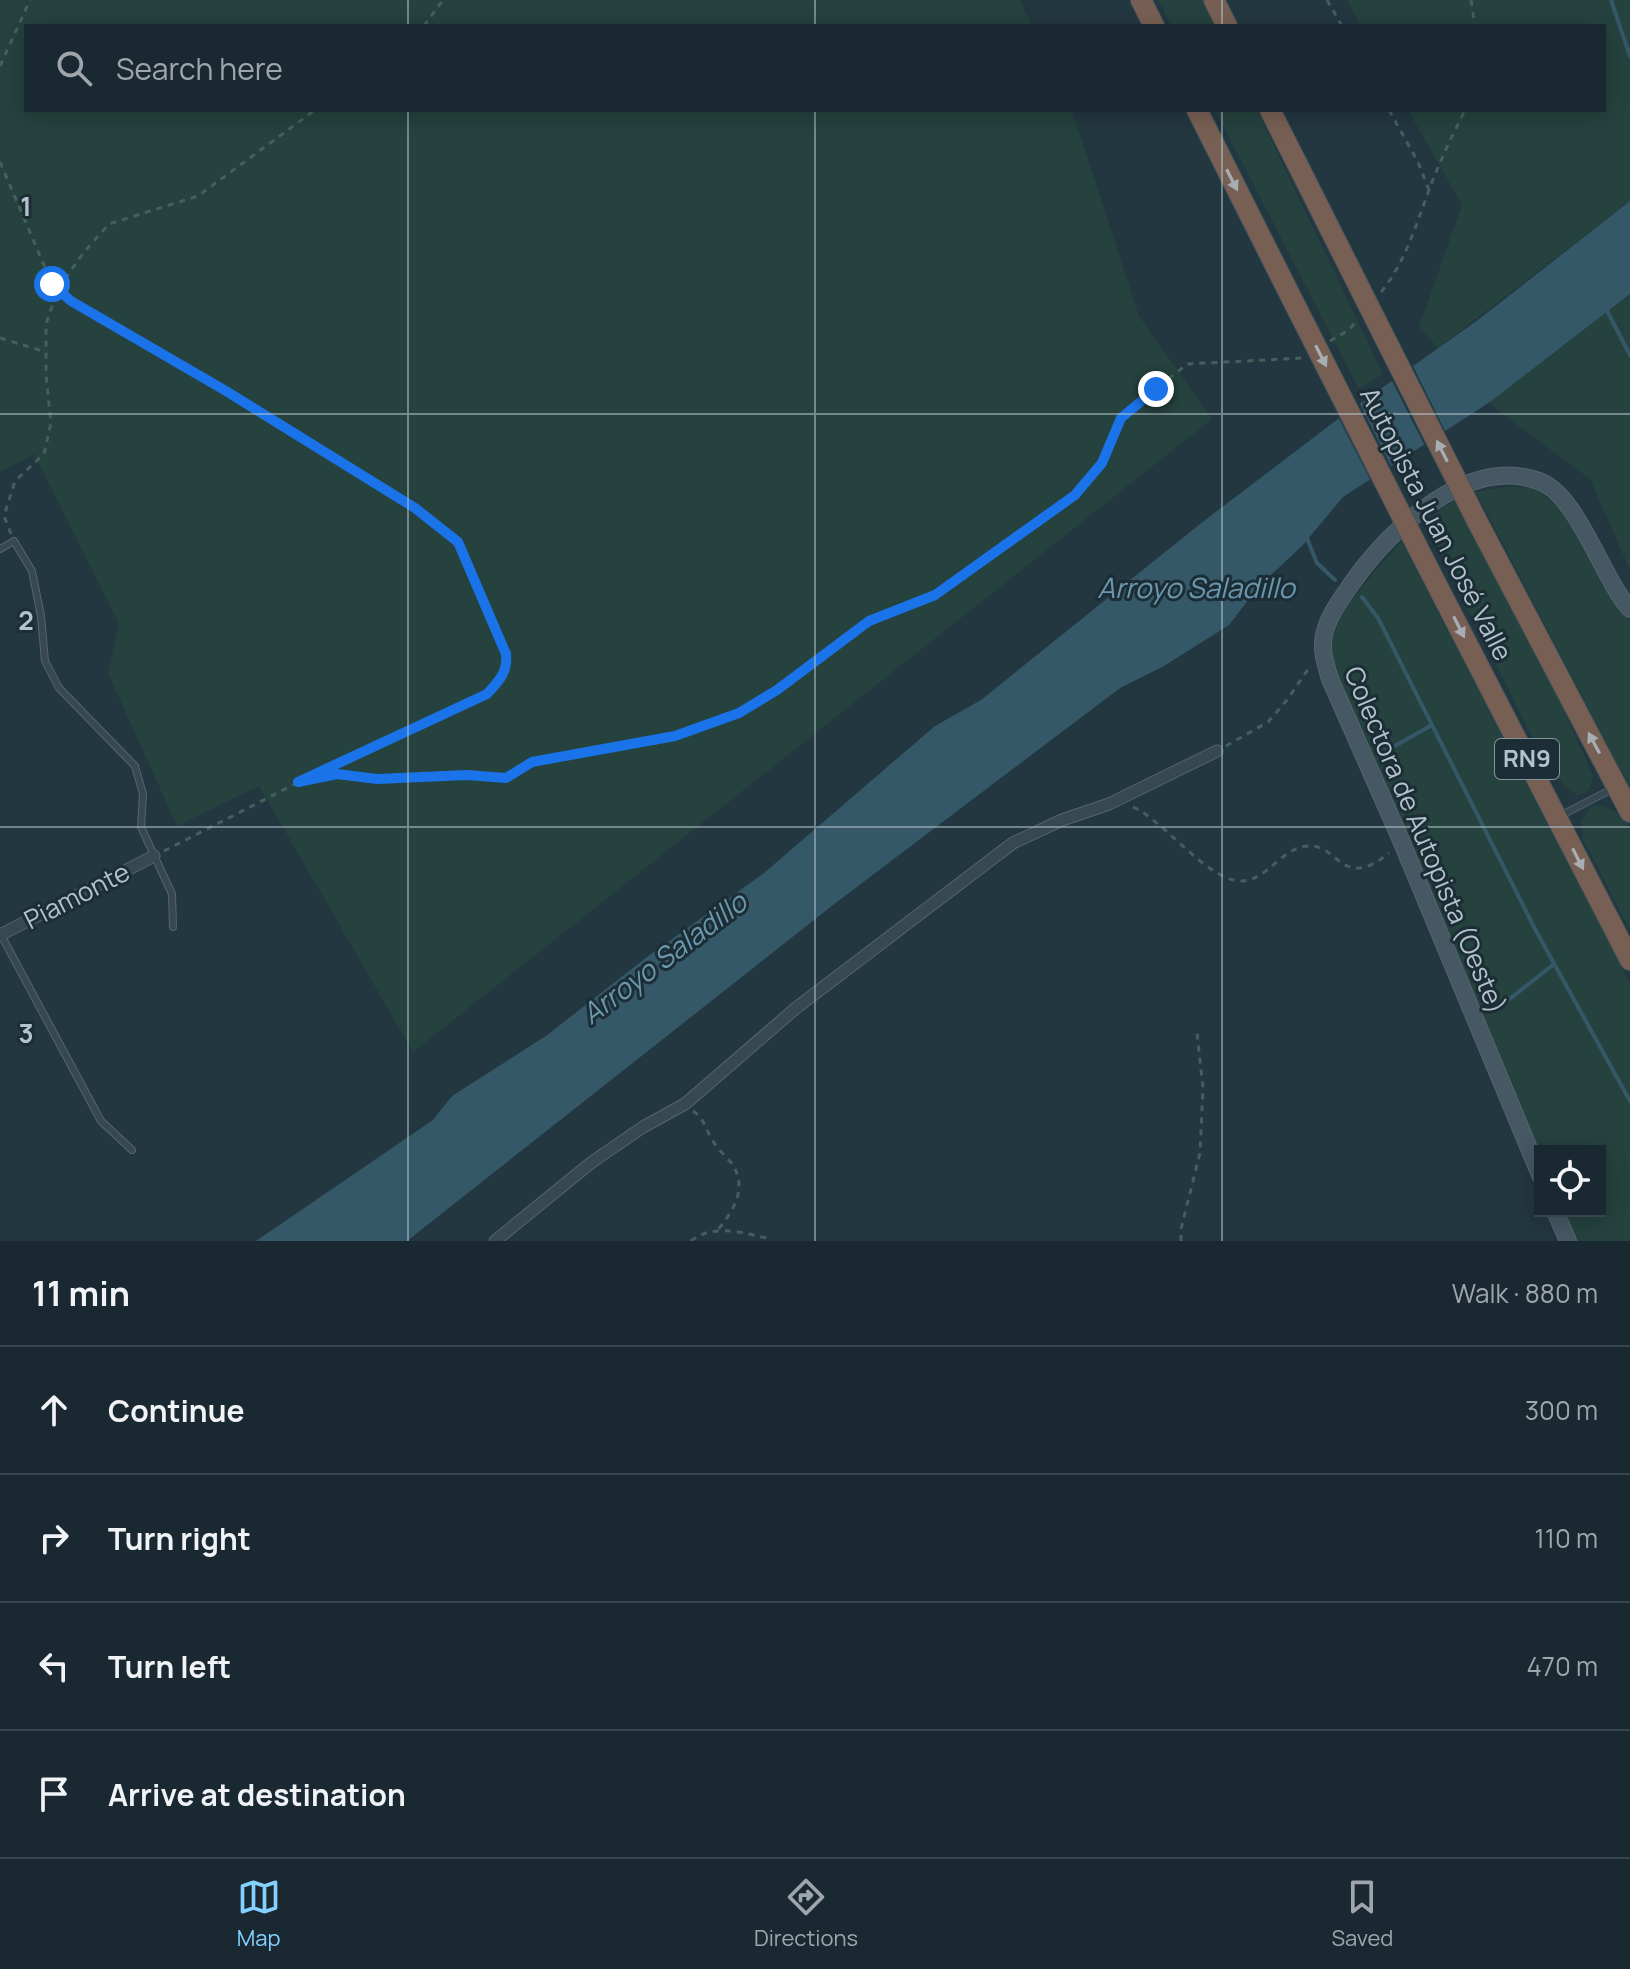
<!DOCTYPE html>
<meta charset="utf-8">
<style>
body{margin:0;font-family:Manrope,sans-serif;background:#233139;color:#f1f3f6}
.controls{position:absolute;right:24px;bottom:24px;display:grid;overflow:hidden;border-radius:0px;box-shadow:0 4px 20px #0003}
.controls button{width:72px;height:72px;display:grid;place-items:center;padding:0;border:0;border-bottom:2px solid #38454d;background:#1a2931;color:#f1f3f6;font:40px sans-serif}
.stop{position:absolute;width:24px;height:24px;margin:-18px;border:6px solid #1a73e8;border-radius:50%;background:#fff}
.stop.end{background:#1a73e8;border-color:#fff;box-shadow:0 2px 8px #0008}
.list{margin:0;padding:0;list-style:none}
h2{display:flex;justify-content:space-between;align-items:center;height:104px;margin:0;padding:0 32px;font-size:34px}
h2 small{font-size:26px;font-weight:400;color:#9fa6ab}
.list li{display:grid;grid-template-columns:52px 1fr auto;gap:24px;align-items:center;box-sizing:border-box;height:128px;padding:0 32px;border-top:2px solid #38454d}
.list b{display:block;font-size:30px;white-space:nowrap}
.list em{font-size:26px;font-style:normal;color:#9fa6ab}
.icon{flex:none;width:44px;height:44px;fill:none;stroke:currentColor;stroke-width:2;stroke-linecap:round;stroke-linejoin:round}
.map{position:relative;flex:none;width:1630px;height:1241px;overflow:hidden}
.search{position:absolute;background:#1a2931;box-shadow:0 4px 20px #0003;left:24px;right:24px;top:24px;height:88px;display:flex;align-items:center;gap:20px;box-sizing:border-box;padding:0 28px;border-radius:0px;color:#9fa6ab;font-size:30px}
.sheet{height:616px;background:#1a2931}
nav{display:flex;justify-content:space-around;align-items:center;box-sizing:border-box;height:112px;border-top:2px solid #38454d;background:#1a2931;font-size:22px;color:#9fa6ab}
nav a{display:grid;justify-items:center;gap:4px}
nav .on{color:#84d1ff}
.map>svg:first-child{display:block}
.green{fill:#25423e}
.water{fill:#355869}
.pier{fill:#233741}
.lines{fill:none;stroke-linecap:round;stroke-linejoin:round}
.stream{stroke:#355869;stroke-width:4}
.lane-casing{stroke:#55656e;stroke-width:8}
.street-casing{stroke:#55656e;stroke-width:13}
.secondary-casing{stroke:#55656e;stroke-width:18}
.highway-casing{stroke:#42525b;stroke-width:22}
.path{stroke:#455f5c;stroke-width:3;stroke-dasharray:6 6;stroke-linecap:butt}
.lane{stroke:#374850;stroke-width:6}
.street{stroke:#374850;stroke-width:11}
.secondary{stroke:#455864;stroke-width:16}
.highway{stroke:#776053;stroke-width:20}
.highway-bridge-casing{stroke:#42525b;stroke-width:22;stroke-linecap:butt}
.highway-bridge{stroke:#776053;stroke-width:20}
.oneway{fill:#a7aeb3}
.route{stroke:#1a73e8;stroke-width:10}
.grid{fill:none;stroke:#b3c2cb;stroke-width:2;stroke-opacity:0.55}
.labels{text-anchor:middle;stroke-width:6;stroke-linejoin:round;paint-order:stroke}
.shield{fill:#1c2d35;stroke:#86959e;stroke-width:2}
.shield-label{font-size:24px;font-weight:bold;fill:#b3c2cb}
.street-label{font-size:26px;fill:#b3c2cb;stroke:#1c2d35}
.water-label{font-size:28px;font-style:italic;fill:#6a97ad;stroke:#1c2d35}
.grid-label{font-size:26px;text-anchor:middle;font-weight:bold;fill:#b3c2cb;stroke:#1c2d35;stroke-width:6;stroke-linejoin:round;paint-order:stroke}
</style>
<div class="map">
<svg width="1630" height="1241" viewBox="0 0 1630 1241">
<rect width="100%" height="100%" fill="#233741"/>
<path class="green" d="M0,0H1020L1032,26H26V110H1072L1139,316L1212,419L413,1052L259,786L177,826L108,673L119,624L34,454L0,472Z
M1158,0H1204L1216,26H1171Z
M1347,0H1630V201L1438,348L1419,327L1462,205L1408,110H1604V26H1361Z
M1215,110H1257L1383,374L1359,389Z
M1630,294V570L1590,479L1500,412L1490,402Z
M1512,486L1535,488L1563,511L1602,585L1630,621V788L1476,492Z
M1454,501L1561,696L1565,714L1593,775C1592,788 1589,792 1577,795L1565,787L1536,745L1424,521Z
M1401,541L1630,984V1241H1576L1564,1211H1600V1151H1540V1155L1404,828L1338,677C1335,667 1332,657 1332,646C1335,610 1379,569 1401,541Z
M1593,805C1611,806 1622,814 1630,830V931L1583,839L1581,820Z"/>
<path class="water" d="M1630,201V294L1490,402L1343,497L1302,546L1259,586L1229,625L1164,666L1120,688L833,905L407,1241H256L433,1120L452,1096L546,1036L647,957L764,873L935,726L981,700L1200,524L1334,422L1478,320Z"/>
<path class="pier" d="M1411,362L1447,435L1426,448L1390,377Z
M1358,400L1393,470L1372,483L1337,415Z"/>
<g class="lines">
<path class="stream" d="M1611,0L1630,56
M1605,307L1630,355
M1306,536L1317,563L1335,580
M1362,597L1378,618L1535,929L1630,1101
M1386,751L1432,725
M1497,1009L1554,964"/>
<defs>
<path id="lane" d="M0,549L14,541L32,571L41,616L45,661L59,688L135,766L143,794L141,827L172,894L173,927
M1560,816L1614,788
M1,935L101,1121L132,1150"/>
<path id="street" d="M0,935L154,856
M495,1241L592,1162L643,1127L685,1104L796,1008L1013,843L1062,820L1109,804L1217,751"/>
<path id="secondary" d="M1540,1175L1400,838L1330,679C1325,663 1320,647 1325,631C1330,613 1342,598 1352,583C1390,530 1467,455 1539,481C1578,495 1601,577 1630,609
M1555,1211L1568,1241"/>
<path id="highway" d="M1141,0L1154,26
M1214,0L1227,26
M1197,110L1286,287
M1270,110L1340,249
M1477,521L1630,812
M1423,558L1630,960"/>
</defs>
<use href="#lane" class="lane-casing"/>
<use href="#street" class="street-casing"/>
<use href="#secondary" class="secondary-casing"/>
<use href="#highway" class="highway-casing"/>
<path class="path" d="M1327,0L1342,26
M1471,0L1475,26
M424,26L443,0
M0,66L30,0
M1389,110L1418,162L1429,190
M0,162L52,284L71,301L226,391L415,508L458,542L506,654C508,672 499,681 487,694L306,779
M1381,292C1405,263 1416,225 1429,190C1439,163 1452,136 1465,110
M0,338L46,352
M1330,341L1349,330L1358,319
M11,534L4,516L15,481L44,454L51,423L46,375V324L58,289L84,252L109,224L198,196L315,110
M1226,746L1268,722L1287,700L1311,665
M298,782L337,774L377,779L467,775L506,778L532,762L675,736L739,713L777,690L869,621L935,595L1075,495L1102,463L1121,418L1187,364L1303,358
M1133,807C1165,821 1209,883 1243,881C1268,879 1282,848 1307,846C1339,843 1341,892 1389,853
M164,851L299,782
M693,1111C705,1119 705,1129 713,1141C718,1150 727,1157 733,1165C748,1190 732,1213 716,1232
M691,1241C712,1224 741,1232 766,1238L769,1241
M1181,1241V1229L1200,1153L1203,1088L1197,1033"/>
<use href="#lane" class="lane"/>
<use href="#street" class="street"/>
<use href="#secondary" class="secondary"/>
<use href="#highway" class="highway"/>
<defs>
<path id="highway-bridge" d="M1340,249L1477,521
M1286,287L1423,558"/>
</defs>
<use href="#highway-bridge" class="highway-bridge-casing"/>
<use href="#highway-bridge" class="highway-bridge"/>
</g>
<defs><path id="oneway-solid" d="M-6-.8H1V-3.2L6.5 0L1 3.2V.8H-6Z" transform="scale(2)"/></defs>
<g class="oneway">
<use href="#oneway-solid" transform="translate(1232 180) rotate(63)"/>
<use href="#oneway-solid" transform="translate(1321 356) rotate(63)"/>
<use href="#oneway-solid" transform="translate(1442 451) rotate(-117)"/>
<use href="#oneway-solid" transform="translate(1459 627) rotate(63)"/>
<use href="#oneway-solid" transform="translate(1594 743) rotate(-118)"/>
<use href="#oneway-solid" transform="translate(1578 859) rotate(63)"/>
</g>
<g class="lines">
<path class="route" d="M52,284L71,301L226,391L415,508L458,542L506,654C508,672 499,681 487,694L298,782L337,774L377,779L467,775L506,778L532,762L675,736L739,713L777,690L869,621L935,595L1075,495L1102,463L1121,418L1156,389"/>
</g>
<path class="grid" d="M408,0V26M815,0V26M1222,0V26M408,110V1241M815,110V1241M1222,110V1241M0,414H1630M0,827H1630"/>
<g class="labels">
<rect class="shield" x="1495" y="739" width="64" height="40" rx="6"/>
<g class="shield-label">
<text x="1527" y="767">RN9</text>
</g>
<g class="street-label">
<text transform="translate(1436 524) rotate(63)" y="9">Autopista Juan José Valle</text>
<text transform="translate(1425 840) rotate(67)" y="9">Colectora de Autopista (Oeste)</text>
<text transform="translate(77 896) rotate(-27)" y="9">Piamonte</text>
</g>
<g class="water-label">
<text x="1196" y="598">Arroyo Saladillo</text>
<text transform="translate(664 958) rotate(-37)" y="10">Arroyo Saladillo</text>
</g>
</g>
<g class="grid-label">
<text x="26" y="216">1</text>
<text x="26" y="630">2</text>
<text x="26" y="1043">3</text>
</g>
</svg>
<div class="controls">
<button><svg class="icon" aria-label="locate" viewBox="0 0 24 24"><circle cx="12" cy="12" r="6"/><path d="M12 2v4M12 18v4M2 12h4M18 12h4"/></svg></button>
</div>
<div class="stop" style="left:52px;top:284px"></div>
<div class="stop end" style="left:1156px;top:389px"></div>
<div class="search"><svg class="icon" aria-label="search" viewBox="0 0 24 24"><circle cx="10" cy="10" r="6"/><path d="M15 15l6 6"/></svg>Search here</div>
</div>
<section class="sheet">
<h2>11 min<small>Walk · 880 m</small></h2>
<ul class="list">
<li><svg class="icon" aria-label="ahead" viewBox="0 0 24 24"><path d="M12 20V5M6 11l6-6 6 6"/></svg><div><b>Continue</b></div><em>300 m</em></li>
<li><svg class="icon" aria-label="right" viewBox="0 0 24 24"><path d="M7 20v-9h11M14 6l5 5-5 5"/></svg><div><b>Turn right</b></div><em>110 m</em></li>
<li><svg class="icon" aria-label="left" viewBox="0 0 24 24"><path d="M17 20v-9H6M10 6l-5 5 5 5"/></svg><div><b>Turn left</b></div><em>470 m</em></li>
<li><svg class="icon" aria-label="arrive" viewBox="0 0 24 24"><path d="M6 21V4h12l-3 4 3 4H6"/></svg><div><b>Arrive at destination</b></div></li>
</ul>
</section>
<nav>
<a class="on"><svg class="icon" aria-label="map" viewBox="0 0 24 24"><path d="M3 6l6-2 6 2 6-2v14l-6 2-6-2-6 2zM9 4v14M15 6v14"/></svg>Map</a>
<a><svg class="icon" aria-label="directions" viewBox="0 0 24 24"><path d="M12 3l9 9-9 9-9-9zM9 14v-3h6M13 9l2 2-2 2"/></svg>Directions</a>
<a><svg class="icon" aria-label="saved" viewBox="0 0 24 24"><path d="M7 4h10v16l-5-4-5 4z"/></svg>Saved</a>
</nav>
